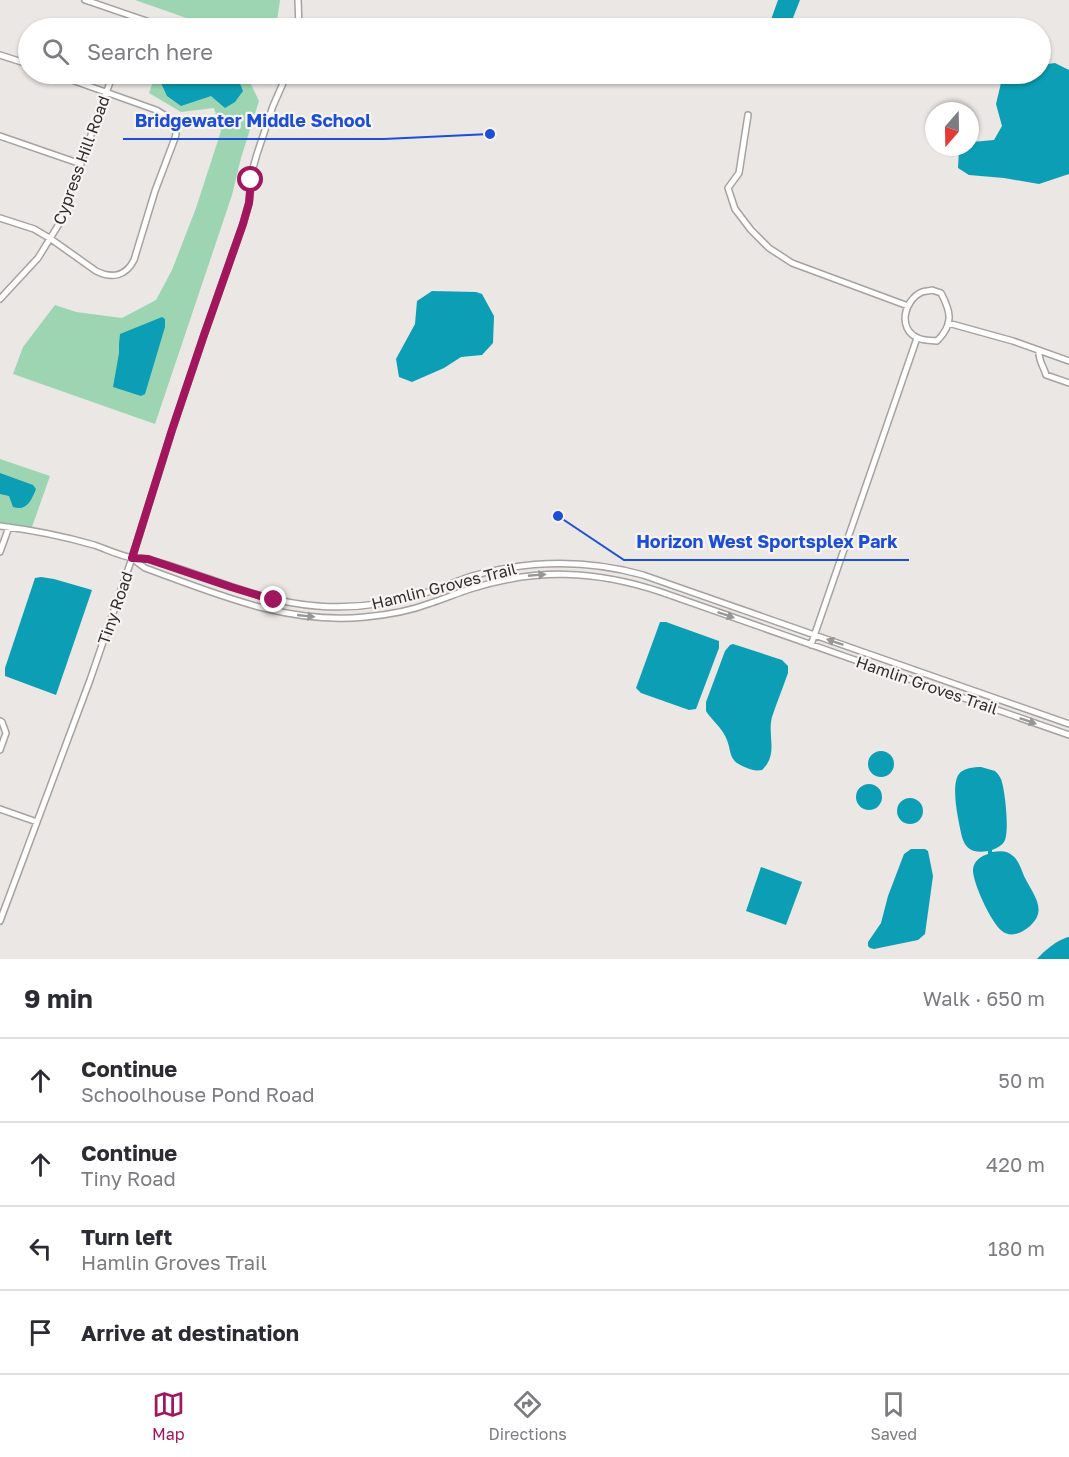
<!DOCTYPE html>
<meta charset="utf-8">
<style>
body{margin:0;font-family:"Golos Text",sans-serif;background:#f2f2f3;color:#2b2b33}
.compass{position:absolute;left:925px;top:102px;width:54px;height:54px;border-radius:50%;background:#fff;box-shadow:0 2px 4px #0004;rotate:200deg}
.stop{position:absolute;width:18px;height:18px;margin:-14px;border:4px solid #a2165d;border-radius:50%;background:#fff}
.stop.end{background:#a2165d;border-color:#fff;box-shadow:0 2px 6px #0008}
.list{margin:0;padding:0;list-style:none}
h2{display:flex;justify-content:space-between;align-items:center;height:78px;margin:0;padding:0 24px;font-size:26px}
h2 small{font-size:20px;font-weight:400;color:#7c7c81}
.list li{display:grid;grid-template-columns:39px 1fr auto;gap:18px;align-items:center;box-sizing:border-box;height:84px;padding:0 24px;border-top:2px solid #e1e1e2}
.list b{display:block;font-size:22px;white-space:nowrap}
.list p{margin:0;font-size:20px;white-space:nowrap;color:#7c7c81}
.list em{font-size:20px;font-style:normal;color:#7c7c81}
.icon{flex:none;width:33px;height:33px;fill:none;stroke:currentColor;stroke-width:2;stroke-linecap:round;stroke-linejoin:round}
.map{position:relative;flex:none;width:1069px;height:959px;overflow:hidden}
.search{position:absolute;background:#fff;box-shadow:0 2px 4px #0004;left:18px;right:18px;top:18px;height:66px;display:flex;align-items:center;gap:15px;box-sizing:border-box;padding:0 21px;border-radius:33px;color:#7c7c81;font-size:22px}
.sheet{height:414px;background:#fff}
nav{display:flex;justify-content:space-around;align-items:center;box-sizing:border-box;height:84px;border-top:2px solid #e1e1e2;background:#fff;font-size:16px;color:#7c7c81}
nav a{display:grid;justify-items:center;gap:3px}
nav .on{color:#a2165d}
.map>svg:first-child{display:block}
.green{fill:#9dd5b2}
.water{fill:#0c9eb4}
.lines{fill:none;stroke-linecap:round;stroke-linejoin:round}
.minor-casing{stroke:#a5a2a0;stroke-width:8}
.minor{stroke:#fff;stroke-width:5}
.oneway{fill:#979696}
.route{stroke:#a2165d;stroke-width:8}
.labels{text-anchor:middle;stroke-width:4.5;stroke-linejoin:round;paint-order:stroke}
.street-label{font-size:16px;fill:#2f2e2d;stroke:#f7f4f2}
.leader{fill:none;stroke:#1d4ed8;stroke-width:2}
.callout-dot{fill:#1d4ed8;stroke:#f7f4f2;stroke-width:2}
.callout-label{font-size:18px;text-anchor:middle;font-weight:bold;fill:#1d4ed8;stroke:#f7f4f2;stroke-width:4.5;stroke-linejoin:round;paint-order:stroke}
</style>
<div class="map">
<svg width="1069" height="959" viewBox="0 0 1069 959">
<rect width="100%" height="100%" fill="#eae7e4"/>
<path class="green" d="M135,0H280L276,28H215Z
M156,74H246L259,101L241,158L232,195L155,424L13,374L23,347L55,305L76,312L122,318L156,300L172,270L196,208L221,131L214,108L181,112L149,93Z
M0,459L50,476L32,527L0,523Z"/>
<path class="water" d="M778,0H800L789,28H768Z
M1055,63L1069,70V174L1039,184L1004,178L969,175L958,168L959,150L964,147H970V144L972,142L994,140L1002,126L996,104L1001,83L1018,74H1040L1041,65Z
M164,74H236L243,91L235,102L225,108L211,96L181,106L167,96L161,83Z
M432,291L476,292L482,294L494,316L493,343L482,355L461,357L444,368L412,382L399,377L396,359L415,324L417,301Z
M162,317L165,319V327L145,394L141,396L113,387L119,353V344L120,334Z
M0,473L33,485L36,489C32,499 27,512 13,507L9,496L0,494Z
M41,577L54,579L92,590L56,695L5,676V668L35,578Z
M660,622H666L719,641V648L696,709L689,710L641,693L636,688Z
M733,644L782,660L788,666V673C783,687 777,702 772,717C767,736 779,754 762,770C756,771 752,770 747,768C725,760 734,751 724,734C719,725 711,719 706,711V702L725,651L730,645Z
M868 764a13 13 0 1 1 26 0a13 13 0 1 1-26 0Z
M981,767L995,771C998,774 999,775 1001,779C1005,789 1010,833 1004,842C1001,846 997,848 992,850V852C1000,851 1007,850 1013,856C1019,861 1021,869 1024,876C1032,893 1048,909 1031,925C1027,929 1021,933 1015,934C1011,935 1005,934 1002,931C992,924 972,882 973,869C974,861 981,856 988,854V851C975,853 966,851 962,837C959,823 950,786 959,774C963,768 974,767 981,767Z
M856 797a13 13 0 1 1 26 0a13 13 0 1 1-26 0Z
M897 811a13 13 0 1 1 26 0a13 13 0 1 1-26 0Z
M911,849H925L928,851L933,876L925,934L918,940L874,949L870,948L868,946V942L881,923L888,896L904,854Z
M761,867L802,882L786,925L746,911Z
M1068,937H1069V959H1037C1045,950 1056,941 1068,937Z"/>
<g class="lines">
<defs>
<path id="minor" d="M85,0L167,28
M298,0L299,28
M129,28L133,17
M0,55L28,64
M748,115L739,173L728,188L735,209L751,230L769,248L792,263L908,306
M0,136L81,164
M0,218L34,229L51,239L96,271C112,279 126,276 134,260L155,191L175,138C180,123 168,117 156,110L55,74
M932,290L941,293C951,312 954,324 937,341C931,340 924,341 918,338C897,329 904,300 922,292C925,291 930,291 932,290Z
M0,299L38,258L59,224L113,74
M948,323L1013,341L1069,361
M1039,351C1038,360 1044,367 1046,375L1069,383
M0,526C32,530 63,536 94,545C106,549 120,556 133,558C139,559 145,558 151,560C207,575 258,602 317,606C354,609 390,604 425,593C441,588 456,581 472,576C529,560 586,559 643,575L1069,724
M0,552L9,527
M133,559L145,568C217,594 287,625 365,617C387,615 410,611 431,603C444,599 457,593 470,589C536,568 595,570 661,592L1069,735
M811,645L917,338
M0,721L2,722L6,733L0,750
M0,809L37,822
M0,921L90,680L132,558L172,430L204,335L243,224L249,203L253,168L257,154L273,106L287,74"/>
</defs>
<use href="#minor" class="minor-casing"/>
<use href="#minor" class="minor"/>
</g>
<defs><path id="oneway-solid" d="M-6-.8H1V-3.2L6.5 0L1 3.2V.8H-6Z" transform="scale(1.5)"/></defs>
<g class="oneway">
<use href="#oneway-solid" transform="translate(537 575) rotate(-5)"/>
<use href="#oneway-solid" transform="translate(726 615) rotate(19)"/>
<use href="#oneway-solid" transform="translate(306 616) rotate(6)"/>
<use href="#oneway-solid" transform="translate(835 642) rotate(-161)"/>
<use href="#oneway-solid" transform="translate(1028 721) rotate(19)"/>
</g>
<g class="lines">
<path class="route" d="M251,180L249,203L243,224L204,335L172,430L132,558L148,559L231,587L274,600"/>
</g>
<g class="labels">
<g class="street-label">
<text transform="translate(81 160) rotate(-70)" y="6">Cypress Hill Road</text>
<text transform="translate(444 586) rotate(-14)" y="6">Hamlin Groves Trail</text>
<text transform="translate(115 608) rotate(-71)" y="6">Tiny Road</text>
<text transform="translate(927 685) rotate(19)" y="6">Hamlin Groves Trail</text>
</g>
</g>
<path class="leader" d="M490 134L384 139H123M558 516L624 560H909"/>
<g class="callout-dot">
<circle cx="490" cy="134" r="6"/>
<circle cx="558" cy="516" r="6"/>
</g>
<g class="callout-label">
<text x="253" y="127">Bridgewater Middle School</text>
<text x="767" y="548">Horizon West Sportsplex Park</text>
</g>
</svg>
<svg class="compass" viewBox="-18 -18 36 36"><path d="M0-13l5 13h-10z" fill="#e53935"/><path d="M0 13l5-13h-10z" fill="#7c7c81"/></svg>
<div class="stop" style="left:251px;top:180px"></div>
<div class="stop end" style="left:274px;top:600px"></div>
<div class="search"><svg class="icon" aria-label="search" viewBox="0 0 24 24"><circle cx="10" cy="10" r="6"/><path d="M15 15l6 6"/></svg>Search here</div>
</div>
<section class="sheet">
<h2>9 min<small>Walk · 650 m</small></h2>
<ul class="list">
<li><svg class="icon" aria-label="ahead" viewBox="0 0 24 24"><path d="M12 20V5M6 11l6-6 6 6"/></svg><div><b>Continue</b><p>Schoolhouse Pond Road</p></div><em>50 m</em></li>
<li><svg class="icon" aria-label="ahead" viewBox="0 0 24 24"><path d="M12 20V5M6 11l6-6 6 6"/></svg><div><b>Continue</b><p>Tiny Road</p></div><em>420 m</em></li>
<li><svg class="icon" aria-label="left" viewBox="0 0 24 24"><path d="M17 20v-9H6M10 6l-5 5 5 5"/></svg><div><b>Turn left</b><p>Hamlin Groves Trail</p></div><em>180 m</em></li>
<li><svg class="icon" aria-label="arrive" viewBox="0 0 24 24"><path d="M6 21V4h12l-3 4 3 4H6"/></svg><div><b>Arrive at destination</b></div></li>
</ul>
</section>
<nav>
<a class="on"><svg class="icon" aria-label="map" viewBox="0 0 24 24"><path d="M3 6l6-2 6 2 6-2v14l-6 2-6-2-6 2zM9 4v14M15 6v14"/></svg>Map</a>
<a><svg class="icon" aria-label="directions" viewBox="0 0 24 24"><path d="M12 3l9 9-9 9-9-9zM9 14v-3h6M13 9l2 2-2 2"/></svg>Directions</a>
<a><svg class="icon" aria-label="saved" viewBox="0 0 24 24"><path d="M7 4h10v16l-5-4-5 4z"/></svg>Saved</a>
</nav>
